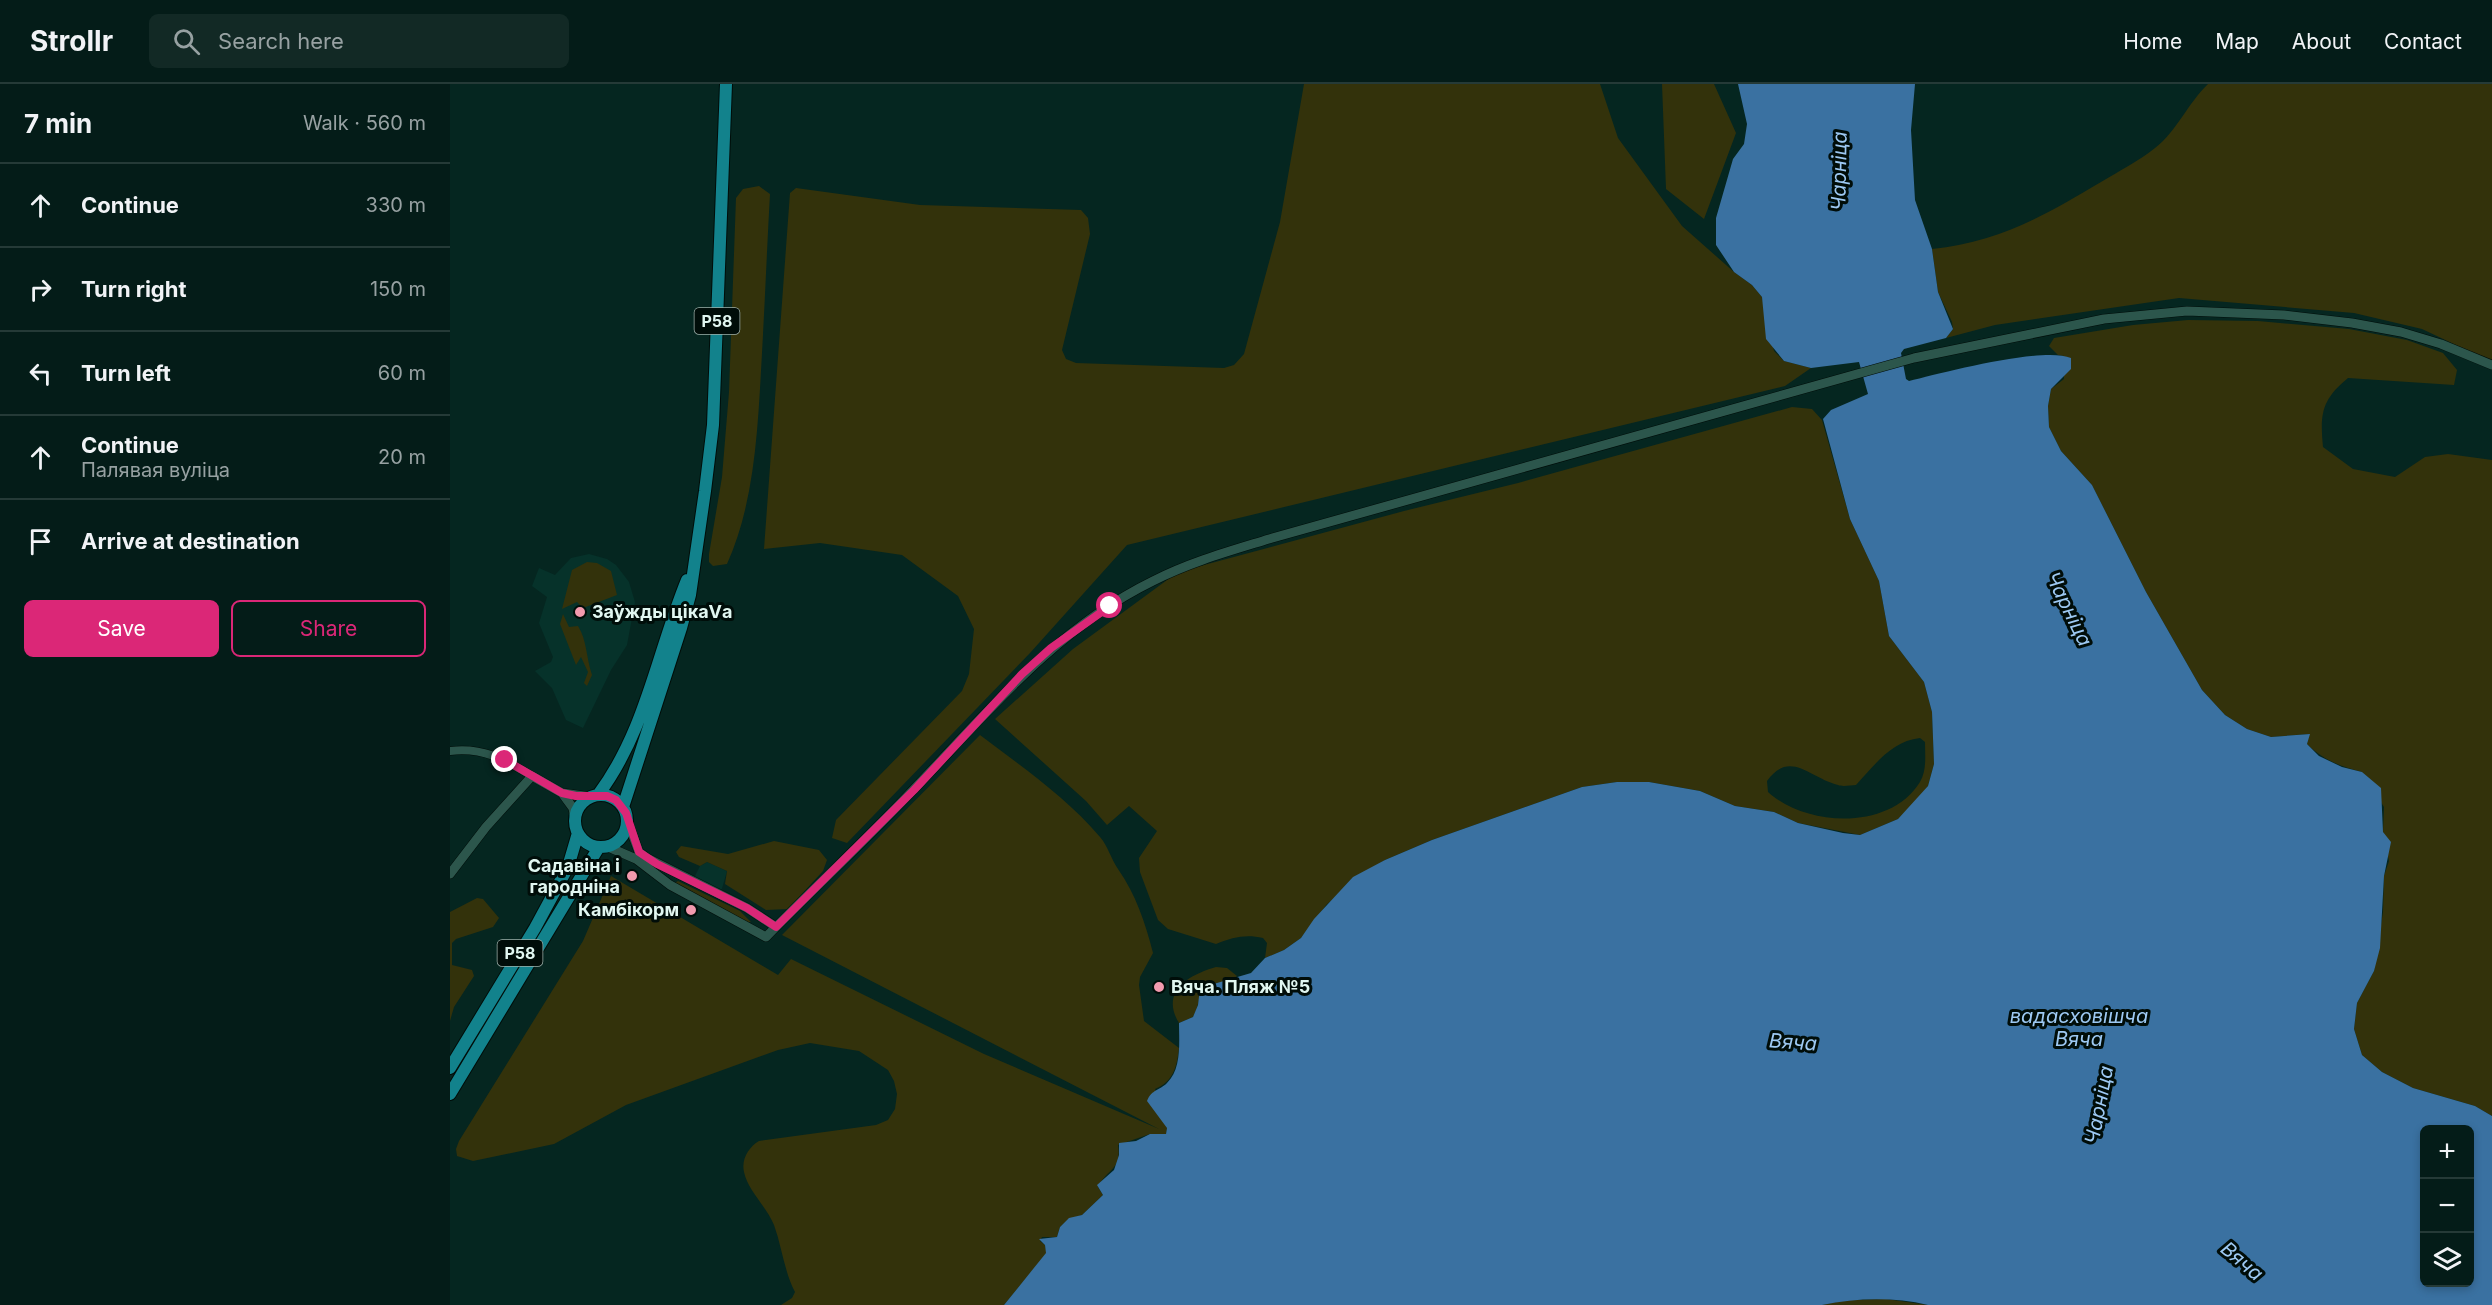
<!DOCTYPE html>
<meta charset="utf-8">
<style>
body{margin:0;font-family:Inter,sans-serif;background:#122925;color:#f1f3f6}
.controls{position:absolute;right:18px;bottom:18px;display:grid;overflow:hidden;border-radius:9px;box-shadow:0 3px 9px #0003}
.controls button{width:54px;height:54px;display:grid;place-items:center;padding:0;border:0;border-bottom:2px solid #253a37;background:#041c18;color:#f1f3f6;font:30px sans-serif}
.stop{position:absolute;width:18px;height:18px;margin:-14px;border:4px solid #db2777;border-radius:50%;background:#fff}
.stop.end{background:#db2777;border-color:#fff;box-shadow:0 2px 6px #0008}
.list{margin:0;padding:0;list-style:none}
h2{display:flex;justify-content:space-between;align-items:center;height:78px;margin:0;padding:0 24px;font-size:26px}
h2 small{font-size:20px;font-weight:400;color:#97a1a2}
.list li{display:grid;grid-template-columns:39px 1fr auto;gap:18px;align-items:center;box-sizing:border-box;height:84px;padding:0 24px;border-top:2px solid #253a37}
.list b{display:block;font-size:22px;white-space:nowrap}
.list p{margin:0;font-size:20px;white-space:nowrap;color:#97a1a2}
.list em{font-size:20px;font-style:normal;color:#97a1a2}
.actions{display:flex;gap:12px;padding:18px 24px}
.actions a{flex:1;padding:14px 0;border:2px solid #db2777;border-radius:9px;text-align:center;font-size:21px;color:#db2777}
.actions .main{background:#db2777;color:#fff}
.icon{flex:none;width:33px;height:33px;fill:none;stroke:currentColor;stroke-width:2;stroke-linecap:round;stroke-linejoin:round}
.map{position:relative;flex:none;width:2042px;height:1221px;overflow:hidden}
header{display:flex;align-items:center;gap:36px;box-sizing:border-box;height:84px;padding:0 30px;background:#041c18;border-bottom:2px solid #253a37}
header strong{font-size:28px}
nav{display:flex;gap:33px;margin-inline-start:auto;font-size:21px}
.search{width:420px;height:54px;background:#122925;display:flex;align-items:center;gap:15px;box-sizing:border-box;padding:0 21px;border-radius:9px;color:#97a1a2;font-size:22px}
main{display:flex}
aside{flex:1;background:#041c18}
.map>svg:first-child{display:block}
.built{fill:#06322a}
.green{fill:#33320b;fill-rule:evenodd}
.water{fill:#3a71a1;fill-rule:evenodd}
.lines{fill:none;stroke-linecap:round;stroke-linejoin:round}
.minor-casing{stroke:#000d09;stroke-width:9}
.tertiary-casing{stroke:#000d09;stroke-width:10}
.primary-casing{stroke:#000d09;stroke-width:14}
.minor{stroke:#2c564c;stroke-width:8}
.tertiary{stroke:#2c564c;stroke-width:9}
.primary{stroke:#12828c;stroke-width:12}
.route{stroke:#db2777;stroke-width:8}
.poi-dot{fill:#f29aae;stroke:#000d09;stroke-width:2}
.labels{text-anchor:middle;stroke-width:6;stroke-linejoin:round;paint-order:stroke}
.shield{fill:#000d09;stroke:#9eb1ab;stroke-width:1.5}
.shield-label{font-size:16px;font-weight:bold;fill:#e1f7f1}
.poi-label{font-size:18px;font-weight:bold;fill:#e1f7f1;stroke:#000d09;text-anchor:start}
.water-label{font-size:20px;font-style:italic;fill:#9dc9f3;stroke:#000d09}
</style>
<header>
<strong>Strollr</strong>
<div class="search"><svg class="icon" aria-label="search" viewBox="0 0 24 24"><circle cx="10" cy="10" r="6"/><path d="M15 15l6 6"/></svg>Search here</div>
<nav><a>Home</a><a>Map</a><a>About</a><a>Contact</a></nav>
</header>
<main>
<aside>
<h2>7 min<small>Walk · 560 m</small></h2>
<ul class="list">
<li><svg class="icon" aria-label="ahead" viewBox="0 0 24 24"><path d="M12 20V5M6 11l6-6 6 6"/></svg><div><b>Continue</b></div><em>330 m</em></li>
<li><svg class="icon" aria-label="right" viewBox="0 0 24 24"><path d="M7 20v-9h11M14 6l5 5-5 5"/></svg><div><b>Turn right</b></div><em>150 m</em></li>
<li><svg class="icon" aria-label="left" viewBox="0 0 24 24"><path d="M17 20v-9H6M10 6l-5 5 5 5"/></svg><div><b>Turn left</b></div><em>60 m</em></li>
<li><svg class="icon" aria-label="ahead" viewBox="0 0 24 24"><path d="M12 20V5M6 11l6-6 6 6"/></svg><div><b>Continue</b><p>Палявая вуліца</p></div><em>20 m</em></li>
<li><svg class="icon" aria-label="arrive" viewBox="0 0 24 24"><path d="M6 21V4h12l-3 4 3 4H6"/></svg><div><b>Arrive at destination</b></div></li>
</ul>
<div class="actions"><a class="main">Save</a><a>Share</a></div>
</aside>
<div class="map">
<svg width="2042" height="1221" viewBox="0 0 2042 1221">
<rect width="100%" height="100%" fill="#052620"/>
<path class="built" d="M139,470L157,475L166,481L179,498L185,518L177,561L161,586L133,644L116,636L102,604L85,587L101,578L103,573L89,539L97,513L82,502L89,484L105,491L121,474Z
M257,778L277,787L271,808L244,794L250,782Z"/>
<path class="green" d="M854,0H1150L1168,54L1232,142L1284,188L1302,201L1312,213L1324,267L1334,277L1361,284L1335,302L677,461L580,569L397,759L382,754L386,736L512,607L519,590L524,545L508,512L452,471L370,459L314,465L340,109L346,104L470,121L631,126L638,134L640,150L612,266L616,275L626,279L774,284L784,281L794,270L830,138Z
M1212,0H1264L1286,49L1254,135L1216,105Z
M1758,0H2042V278L1972,245L1904,229L1729,214L1545,241L1496,254L1503,245L1502,238L1488,208L1482,165C1548,158 1594,132 1651,98C1669,87 1689,77 1705,64C1727,47 1738,19 1758,0Z
M309,102L320,110C317,163 315,216 312,269C308,338 306,416 277,480L263,482L259,478V470L272,393L279,308L286,114L293,105Z
M1738,236L1808,237L1899,245L1957,256L1993,269L2007,286L2004,301L1898,294C1871,316 1870,331 1873,363L1903,385L1945,393L1975,373L1998,370L2042,376V1032L2025,1022L1963,1004L1932,988L1912,971L1904,945L1907,919L1924,887L1933,828L1934,792L1939,777L1933,748L1934,723L1912,688C1890,682 1873,676 1857,660L1859,650L1821,653L1797,645L1775,631L1752,606L1696,508L1642,401L1611,367L1599,343L1598,322L1601,305L1614,295V272L1608,271L1599,262L1604,254L1683,241Z
M1342,323L1362,325L1372,336L1400,435L1429,497L1439,552L1474,598L1482,628L1484,680L1478,702L1465,719L1448,735L1410,751L1348,739L1324,728L1285,722L1250,707L1199,698H1167L1132,703L982,756L935,776L877,820L851,854L834,866L815,874L817,859L813,854C796,850 783,853 766,860L718,845L708,836L690,788L689,774L707,747L679,722L657,741L636,717L545,635L623,565L728,488L954,427L1068,399ZM1470,654L1475,658C1475,671 1477,686 1470,698C1440,747 1356,743 1318,708L1317,697C1340,665 1360,694 1388,701C1393,703 1401,701 1406,701C1424,682 1441,657 1470,654Z
M137,478L147,479L161,487L167,511L133,524L127,518L112,525L122,486Z
M113,530L119,543L128,542C137,556 136,573 142,591L137,602L134,599L138,588L131,573L126,581L110,540Z
M530,651C572,683 616,713 650,753C658,762 661,775 668,785C686,811 695,838 703,869L690,893L689,901L694,937L729,964C727,983 723,998 705,1005L717,1044L716,1051L700,1050L668,1061C672,1086 657,1085 648,1103L653,1111L632,1131L619,1135L610,1143L607,1153H592L590,1157L595,1161L597,1169L554,1221H331L342,1214L345,1208C334,1187 332,1163 324,1141C317,1123 298,1107 294,1088C291,1075 299,1063 309,1057L426,1041L438,1036L445,1025L447,1010L444,997L438,986L409,967L360,959L328,966L176,1021L104,1060L23,1077L7,1072L6,1065L9,1057L133,857L161,792L328,891L341,875L534,970L709,1045L332,851Z
M324,757L369,766L377,776L373,787L338,825L316,826L275,800L277,787L257,778L250,782L229,773L226,768L231,762L278,770Z
M228,797L290,827L301,838H296L225,799Z
M27,814L33,815L49,834L43,843L6,855L2,859V881L22,886L24,892L4,923L0,937V828Z
M766,883L777,884L787,892L779,898L754,902C748,913 749,923 743,933L729,939C710,908 738,891 766,883Z
M1436,1215L1478,1221H1372L1396,1216Z"/>
<path class="water" d="M1288,0H1465L1461,46L1465,116L1482,165L1488,208L1503,245L1496,254L1454,265L1451,269L1456,295L1459,297C1492,289 1593,262 1621,274V285L1601,305L1598,322L1599,343L1611,367L1642,401L1696,508L1752,606L1775,631L1797,645L1821,653L1860,650L1857,660L1869,672L1892,683L1912,688L1931,704L1933,748L1941,758L1934,792L1930,864L1924,887L1907,919L1904,945L1912,971L1932,988L1963,1004L2025,1022L2042,1032V1221H1478C1443,1213 1407,1214 1372,1221H554L596,1169L595,1161L589,1155L607,1153L610,1143L619,1134L632,1131L653,1111L647,1101L664,1086L669,1071V1059L686,1057L700,1050H716L717,1044L697,1017C702,1005 709,1007 717,999C732,985 729,957 729,939L743,933L748,921L750,904L801,889L815,874L834,866L851,854L864,835L903,793L935,776L982,756L1132,703L1167,698H1199L1250,707L1285,722L1324,728L1348,739L1393,749L1410,751L1448,735L1478,702L1484,680L1482,628L1474,598L1439,552L1429,497L1400,435L1373,335L1381,326L1418,310L1409,278L1361,284L1334,277L1316,255L1312,213L1302,201L1284,188L1266,161V134L1283,75L1294,60L1297,40ZM1974,1046H2020V1198H1974Z"/>
<g class="lines">
<defs>
<path id="minor" d="M0,667C33,663 54,675 82,692"/>
<path id="tertiary" d="M112,709L123,724L126,742
M177,736L189,768L197,774L297,824L326,843
M156,762L186,775L220,801L316,853C365,803 416,756 464,705C538,628 605,545 703,497C740,478 780,467 819,455L1464,274L1654,235L1737,227L1834,231L1902,239L1951,248L1991,260L2042,281
M0,790L36,743L82,692L112,709L141,713"/>
<path id="primary" d="M148,711C196,647 207,569 237,496
M125 737a26 26 0 1 1 52 0a26 26 0 1 1-52 0Z
M173,723L231,544L240,511L255,407L263,341L276,0
M0,984L85,844L118,783L128,749
M0,1010L149,763"/>
</defs>
<use href="#minor" class="minor-casing"/>
<use href="#tertiary" class="tertiary-casing"/>
<use href="#primary" class="primary-casing"/>
<use href="#minor" class="minor"/>
<use href="#tertiary" class="tertiary"/>
<use href="#primary" class="primary"/>
</g>
<g class="lines">
<path class="route" d="M55,676L112,709L126,712H157L166,716L176,729L189,768L207,780L297,824L326,843L464,706L572,590L601,564L660,522"/>
</g>
<g class="poi-dot">
<circle cx="130" cy="528" r="6"/>
<circle cx="182" cy="792" r="6"/>
<circle cx="241" cy="826" r="6"/>
<circle cx="709" cy="903" r="6"/>
</g>
<g class="labels">
<g class="shield">
<rect x="244.5" y="224" width="45" height="26" rx="4.5"/>
<rect x="47.5" y="856" width="45" height="26" rx="4.5"/>
</g>
<g class="shield-label">
<text x="267" y="243">Р58</text>
<text x="70" y="875">Р58</text>
</g>
<g class="poi-label">
<text x="142" y="534">Заўжды цікаVа</text>
<text x="170" y="788" text-anchor="end">Садавіна і<tspan x="170" dy="21">гародніна</tspan></text>
<text x="229" y="832" text-anchor="end">Камбікорм</text>
<text x="721" y="909">Вяча. Пляж №5</text>
</g>
<g class="water-label">
<text transform="translate(1389 87) rotate(-89)" y="7">Чарніца</text>
<text transform="translate(1619 525) rotate(64)" y="7">Чарніца</text>
<text x="1629" y="939">вадасховішча<tspan x="1629" dy="23">Вяча</tspan></text>
<text transform="translate(1343 958) rotate(4)" y="7">Вяча</text>
<text transform="translate(1649 1021) rotate(-79)" y="7">Чарніца</text>
<text transform="translate(1792 1177) rotate(40)" y="7">Вяча</text>
</g>
</g>
</svg>
<div class="controls">
<button>+</button>
<button>−</button>
<button><svg class="icon" aria-label="layers" viewBox="0 0 24 24"><path d="M12 4l9 5-9 5-9-5zM3 14l9 5 9-5"/></svg></button>
</div>
<div class="stop" style="left:660px;top:522px"></div>
<div class="stop end" style="left:55px;top:676px"></div>
</div>
</main>
